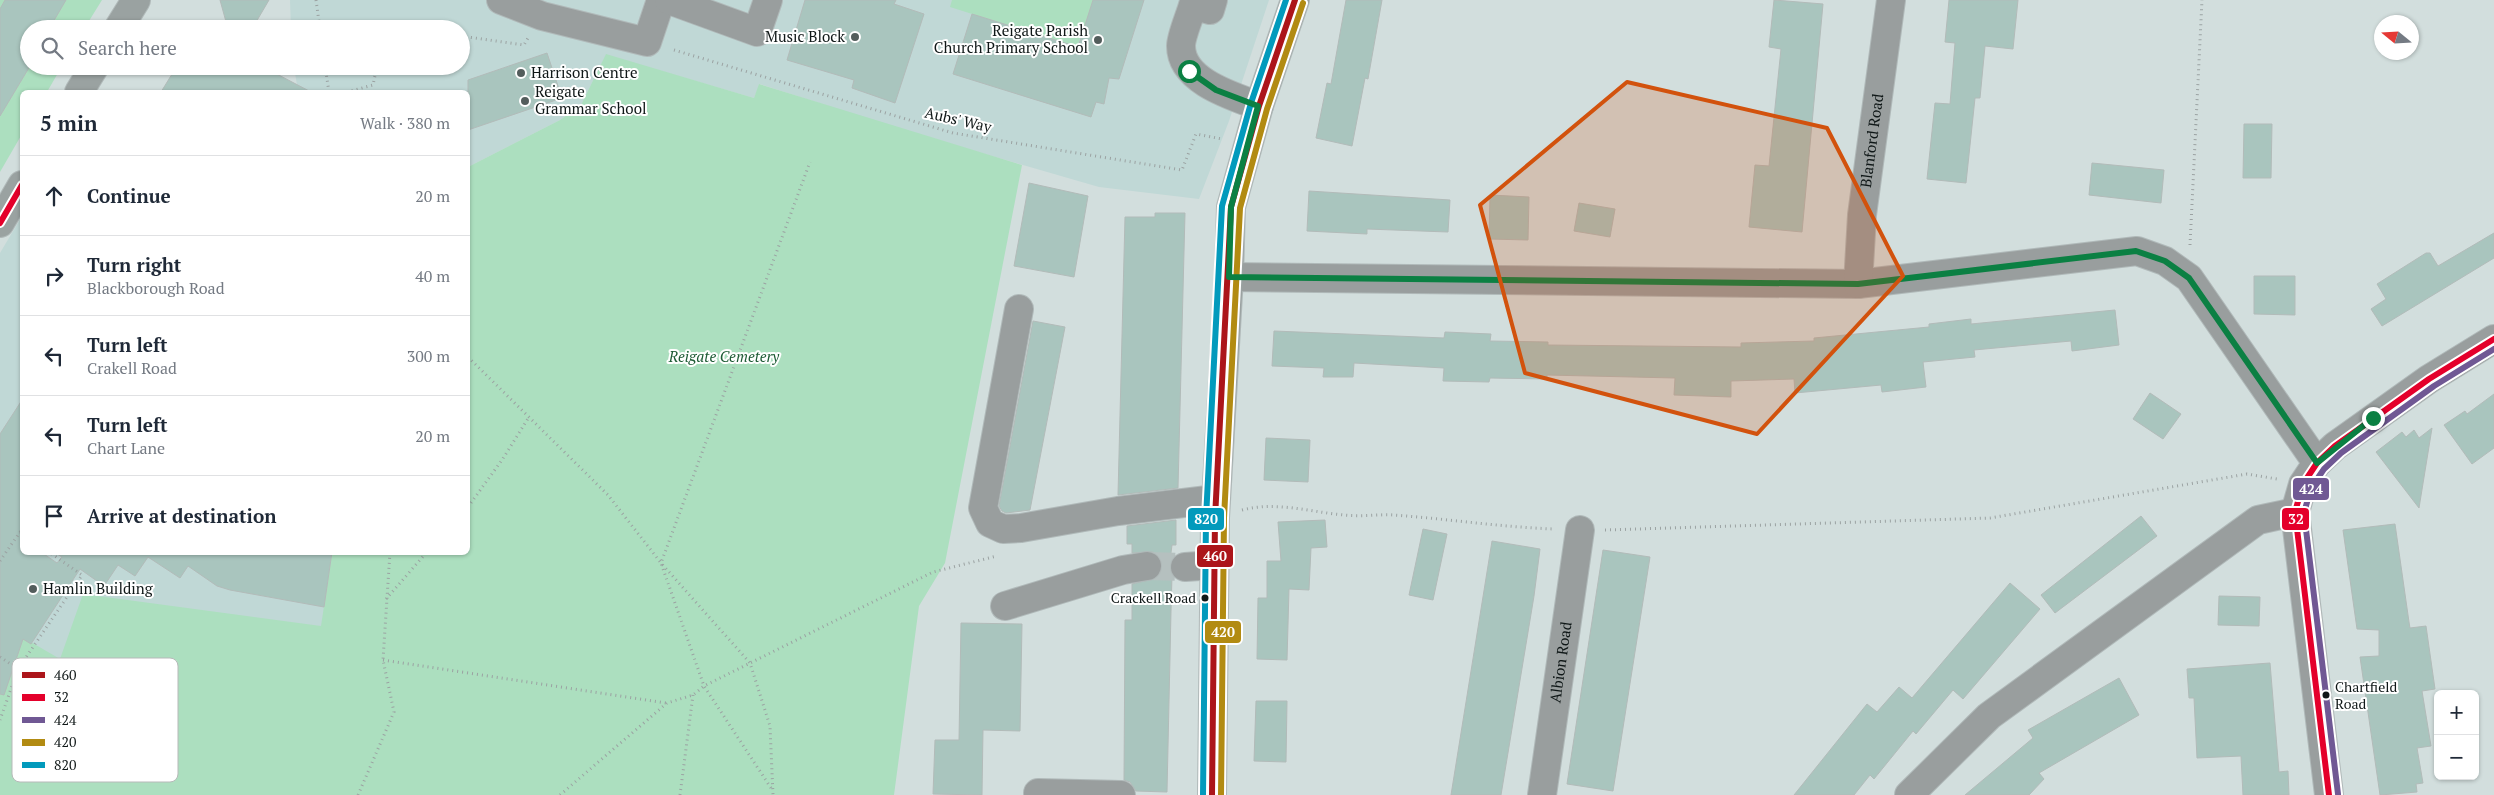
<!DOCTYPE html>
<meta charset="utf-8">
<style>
body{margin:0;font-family:"PT Serif",serif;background:#f2f2f3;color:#1f2937}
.controls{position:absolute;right:15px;bottom:15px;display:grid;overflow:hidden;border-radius:8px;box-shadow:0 1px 4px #0004}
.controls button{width:45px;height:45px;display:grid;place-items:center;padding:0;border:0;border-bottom:1px solid #e0e1e3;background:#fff;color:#1f2937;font:25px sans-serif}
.compass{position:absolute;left:2374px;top:15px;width:45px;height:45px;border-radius:50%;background:#fff;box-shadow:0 1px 4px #0004;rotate:288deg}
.stop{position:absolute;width:15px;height:15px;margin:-11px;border:4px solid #0b8043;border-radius:50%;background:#fff}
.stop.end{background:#0b8043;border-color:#fff;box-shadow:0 1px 5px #0008}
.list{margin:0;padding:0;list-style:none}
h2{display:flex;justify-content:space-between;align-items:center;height:65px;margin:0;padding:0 20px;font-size:21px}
h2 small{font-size:16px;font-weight:400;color:#747a83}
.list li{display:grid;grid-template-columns:32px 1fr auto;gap:15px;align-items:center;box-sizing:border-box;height:80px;padding:0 20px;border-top:1px solid #e0e1e3}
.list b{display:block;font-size:19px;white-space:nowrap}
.list p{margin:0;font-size:16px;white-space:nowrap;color:#747a83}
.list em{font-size:16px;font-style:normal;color:#747a83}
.icon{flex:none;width:28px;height:28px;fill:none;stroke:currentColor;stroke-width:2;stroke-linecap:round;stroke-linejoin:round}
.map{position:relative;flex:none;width:2494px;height:795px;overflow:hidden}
.search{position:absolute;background:#fff;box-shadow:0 1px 4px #0004;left:20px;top:20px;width:450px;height:55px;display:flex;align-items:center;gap:12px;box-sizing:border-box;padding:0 18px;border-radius:28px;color:#747a83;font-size:19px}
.panel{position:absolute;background:#fff;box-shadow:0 1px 4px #0004;left:20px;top:90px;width:450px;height:465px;border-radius:8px}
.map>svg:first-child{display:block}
.built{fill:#c0d8d6}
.green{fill:#acdfbf}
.building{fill:#a9c5be;stroke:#b2bbb9}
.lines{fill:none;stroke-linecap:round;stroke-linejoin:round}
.minor-tunnel{stroke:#b5c0bf;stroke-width:28;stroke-dasharray:28 14;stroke-linecap:butt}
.minor-casing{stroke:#b0b9b9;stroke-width:30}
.major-casing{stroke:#b0b9b9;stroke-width:30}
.path{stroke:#9ba2a2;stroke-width:3;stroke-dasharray:1 4;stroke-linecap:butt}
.minor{stroke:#999e9e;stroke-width:28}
.major{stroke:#9aa2a1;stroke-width:28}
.bus-1-casing{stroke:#fff;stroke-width:10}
.bus-2-casing{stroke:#fff;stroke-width:10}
.bus-3-casing{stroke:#fff;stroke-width:10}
.bus-4-casing{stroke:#fff;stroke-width:10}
.bus-5-casing{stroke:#fff;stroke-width:10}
.bus-1{stroke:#ac151a;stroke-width:6}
.bus-2{stroke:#e4002b;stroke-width:6}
.bus-3{stroke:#705894;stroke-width:6}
.bus-4{stroke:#b28b12;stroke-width:6}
.bus-5{stroke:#029abc;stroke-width:6}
.route{stroke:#0b8043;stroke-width:6}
.marked{fill:#d2520d;fill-opacity:0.2;stroke:#d2520d;stroke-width:4;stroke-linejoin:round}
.poi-dot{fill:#535d5c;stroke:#fff;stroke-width:2}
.bus-dot{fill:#0f1717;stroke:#fff;stroke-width:2}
.labels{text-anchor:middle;stroke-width:4;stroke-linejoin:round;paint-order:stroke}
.bus-label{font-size:14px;fill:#0f1717;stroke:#fff;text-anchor:end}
.poi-label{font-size:15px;fill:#0f1717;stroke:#fff;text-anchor:start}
.street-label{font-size:15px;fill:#0f1717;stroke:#fff}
.park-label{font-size:15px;font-style:italic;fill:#1d5b34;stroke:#fff}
.key{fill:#fff;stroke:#b7b9b9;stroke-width:1}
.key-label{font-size:14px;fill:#0f1717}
.line-badge{stroke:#fff;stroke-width:2}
.badge-label{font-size:14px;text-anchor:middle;font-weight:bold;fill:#fff}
</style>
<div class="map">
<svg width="2494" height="795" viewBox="0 0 2494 795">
<rect width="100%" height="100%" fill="#d2dedd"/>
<path class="built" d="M290,0H1269L1229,121L1199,199L1099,187L919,135L760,84L754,98L606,55L581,105L560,120L468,167V92H298L294,66H461V29H291Z
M22,216V552L383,553L375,635L25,795H0V253Z"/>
<path class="green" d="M0,0H102L84,29H29V66H62L47,92H22V134L0,172Z
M952,0H1118L1106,33L1084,26L1077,47L950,7Z
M606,54L754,98L759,84L1022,165L945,563L919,606L894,795H0V624L60,659L83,594L321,626L332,553H329L468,552V167L560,120L581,105Z"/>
<path class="building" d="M5,0H66L49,29H29L30,66L0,116V9Z
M220,0H269L252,29H228Z
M805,0H896L894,4L924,14L895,103L852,88L854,80L787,60Z
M1093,0H1144L1119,79L1109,78L1104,104L1096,102L1091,117L953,74L972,14L1078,47Z
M1346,0H1382L1368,79L1365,78L1352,146L1316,138L1327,83L1331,84Z
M1774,0L1823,4L1802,232L1749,227L1755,165L1769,166L1781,49L1769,47Z
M1949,0H2018L2013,49L1985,46L1980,98H1975L1966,183L1927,179L1935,103L1950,104L1955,43L1945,42Z
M547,53L562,98L468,130V80Z
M177,66H276L273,72L311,92H161Z
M2244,124H2272L2271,178H2243Z
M2092,163L2164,170L2161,203L2089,195Z
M1029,183L1088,196L1074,277L1014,266Z
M1309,191L1450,200L1448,232L1367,229V234L1307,231Z
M1490,195L1529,197L1528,240L1489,239Z
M1579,203L1615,209L1610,237L1574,231Z
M1155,213H1185L1178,488L1118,495L1125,217H1155Z
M2494,233V258L2382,326L2371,309L2386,299L2377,284L2426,253H2430L2438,266Z
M2254,276H2295V315L2254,314Z
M2115,310L2119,345L2072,351L2071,341L1974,350L1975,357L1923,362L1926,387L1882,392L1881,385L1795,393L1794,379L1731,381V397L1674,395L1675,378L1547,375V379L1490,378L1489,382L1443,381L1444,368L1354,363L1353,377H1323L1324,368L1272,366L1274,331L1444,338L1445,332L1491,334L1490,341L1548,342V345L1741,347V343L1814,341V338L1929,327V324L1971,319V324Z
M1033,321L1065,327L1030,510L1006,513L1002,511L999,506Z
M2150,393L2181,414L2163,439L2133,419Z
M2494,394V448L2472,464L2444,425L2465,411L2467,414Z
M22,400V552H41L57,563L62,557L54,552H332L324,607L230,590L217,586L188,566L180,578L148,557L135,576L118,565L104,586L80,569L31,644L23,639L4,695L0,694V434Z
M2432,428L2419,508L2376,452L2402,432L2406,437L2414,430L2419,438Z
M1266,438L1310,440L1308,482L1264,480Z
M2141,516L2157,536L2055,613L2041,595Z
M1176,520V545H1172L1169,568L1172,575L1171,611L1167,792L1136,791L1130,782L1124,780L1125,620H1132V584L1157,578L1161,572L1162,564L1159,556L1153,552L1132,553V544H1127V526Z
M1325,520L1327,547L1311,548L1309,590L1289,589L1287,660L1257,659L1258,598H1267V561H1281L1278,522Z
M2395,524L2409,622L2410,628L2426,626L2435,689L2422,691L2431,746L2417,748L2423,783L2416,784L2417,792L2380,795L2360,657L2379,656V630L2357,629L2343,530Z
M1423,529L1447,534L1433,600L1409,595Z
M1492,541L1540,549L1534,596L1501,795H1451Z
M1603,550L1650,557L1613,791L1567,784Z
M2010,583L2040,609L1963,699L1953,690L1916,734L1913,731L1874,779L1870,775L1854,795H1794L1867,704L1877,712L1899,687L1912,698Z
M2219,596L2260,597L2259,626L2218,625Z
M961,623L1022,624L1020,731L983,730L982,795L933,794L935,740H959Z
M2270,663L2279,772L2288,771L2289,795H2243L2241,756L2197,758L2194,698H2189L2187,669Z
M2119,678L2139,715L2039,773L2044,779L2029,795H1965L2033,738L2028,730Z
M1256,701H1287L1286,762L1254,761Z"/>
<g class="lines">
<path class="minor-tunnel" d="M1147,566L1185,567"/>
<defs>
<g id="minor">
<path d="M501,0L542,16L647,42L661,0"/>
<path d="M669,0L757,32L768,0"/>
<path d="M1213,0L1210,10L1193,5C1190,16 1181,36 1181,46C1181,81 1232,96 1259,106"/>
<path d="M1229,277L1858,284L2137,251L2165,261L2189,278L2317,463"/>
<path id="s1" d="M1858,284L1862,215L1891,0"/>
<path d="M1019,309L983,508L990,523L1003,529L1021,528L1118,511L1216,499"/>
<path d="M1185,567L1214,565"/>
<path d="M1005,606L1123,570L1147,566"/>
<path d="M1038,793L1121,795"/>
<path id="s2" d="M1542,795L1580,530"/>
<path d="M1909,795L1989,716L2258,520L2295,512"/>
<path d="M2329,795L2295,512L2303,484L2317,463L2335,446L2429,379L2494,339"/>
</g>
<path id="major" d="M118,29L136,0
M79,92L95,66
M0,223L22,185
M1212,795L1215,518L1229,277L1231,207L1259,106L1295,0"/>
</defs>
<use href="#minor" class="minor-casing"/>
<use href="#major" class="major-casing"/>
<path class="path" d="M316,0L320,29
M391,29L393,26L412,29
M461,36L524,45L528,38
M674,50L953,133L1182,170L1196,134L1222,139
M325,66L329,92
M347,92L373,85L377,66
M2190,245L2202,0
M468,357L608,495L661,563L750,663L770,726L773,795
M468,507L502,460L529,417
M1242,510C1278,501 1309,512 1344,515C1361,517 1378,514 1394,515C1448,519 1501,527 1554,529
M1605,530L1990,518L2247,474L2277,479
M0,561L20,532L22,534
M386,599L427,552
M0,657L18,669L0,720
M383,660L666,703
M18,669L82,575L49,552
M771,788L704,686L661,563L810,162
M358,795L394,712L383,660L390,552
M560,795L667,703L693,695L704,686L933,572L997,556
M680,795L693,695"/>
<use href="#minor" class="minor"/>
<use href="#major" class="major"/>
<defs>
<path id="bus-1" d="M1212,795L1215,518L1231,207L1259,106L1295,0"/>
<path id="bus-2" d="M0,223L22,185
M2329,795L2295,512L2303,484L2317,463L2335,446L2429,379L2494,339"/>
<path id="bus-3" d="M2338,794L2304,513L2311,488L2324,469L2341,453L2434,386L2494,349"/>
<path id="bus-4" d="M1221,795L1224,518L1240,208L1267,109L1303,3"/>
<path id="bus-5" d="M1203,795L1206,518L1222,206L1251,103L1286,0"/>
</defs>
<use href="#bus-1" class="bus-1-casing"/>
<use href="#bus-2" class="bus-2-casing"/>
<use href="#bus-3" class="bus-3-casing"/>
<use href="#bus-4" class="bus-4-casing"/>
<use href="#bus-5" class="bus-5-casing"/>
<use href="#bus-1" class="bus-1"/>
<use href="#bus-2" class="bus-2"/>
<use href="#bus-3" class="bus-3"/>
<use href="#bus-4" class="bus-4"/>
<use href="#bus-5" class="bus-5"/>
</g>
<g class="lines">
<path class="route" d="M1189,71L1216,90L1258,106L1231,207L1229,277L1858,284L2136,251L2165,261L2189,278L2317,463L2373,418"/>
</g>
<path class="marked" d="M1627,82L1827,128L1903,276L1757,434L1525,373L1480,205Z"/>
<g class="poi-dot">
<circle cx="855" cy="37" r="5"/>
<circle cx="1098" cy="40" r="5"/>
<circle cx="521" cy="73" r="5"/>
<circle cx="525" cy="101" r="5"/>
<circle cx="33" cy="589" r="5"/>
</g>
<g class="bus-dot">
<circle cx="1205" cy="598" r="4.5"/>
<circle cx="2326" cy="695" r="4.5"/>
</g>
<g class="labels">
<g class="bus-label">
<text x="1196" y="603">Crackell Road</text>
<text x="2335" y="692" text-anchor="start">Chartfield<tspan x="2335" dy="17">Road</tspan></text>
</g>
<g class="poi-label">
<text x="1088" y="36" text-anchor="end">Reigate Parish<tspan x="1088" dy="17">Church Primary School</tspan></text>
<text x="845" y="42" text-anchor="end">Music Block</text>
<text x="531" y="78">Harrison Centre</text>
<text x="535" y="97">Reigate<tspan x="535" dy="17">Grammar School</tspan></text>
<text x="43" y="594">Hamlin Building</text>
</g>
<g class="street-label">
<text transform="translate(958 120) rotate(13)" y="5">Aubs' Way</text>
<text dy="5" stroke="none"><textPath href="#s1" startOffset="144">Blanford Road</textPath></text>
<text dy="5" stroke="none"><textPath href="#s2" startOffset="134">Albion Road</textPath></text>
</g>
<g class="park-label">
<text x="724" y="362">Reigate Cemetery</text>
</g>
</g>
<rect x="12" y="658" width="166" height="124" rx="8" class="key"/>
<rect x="22" y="672" width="23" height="6" fill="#ac151a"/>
<rect x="22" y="694" width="23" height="7" fill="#e4002b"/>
<rect x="22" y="717" width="23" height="6" fill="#705894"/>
<rect x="22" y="739" width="23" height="7" fill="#b28b12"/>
<rect x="22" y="762" width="23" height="6" fill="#029abc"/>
<g class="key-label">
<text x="54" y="680">460</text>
<text x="54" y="702">32</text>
<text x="54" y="725">424</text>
<text x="54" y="747">420</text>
<text x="54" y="770">820</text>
</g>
<g class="line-badge">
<rect x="2292" y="477" width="38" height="24" rx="5" fill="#705894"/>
<rect x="1187" y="507" width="38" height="24" rx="5" fill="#029abc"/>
<rect x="2281" y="507" width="29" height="24" rx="5" fill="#e4002b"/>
<rect x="1196" y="544" width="38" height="24" rx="5" fill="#ac151a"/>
<rect x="1204" y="620" width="38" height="24" rx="5" fill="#b28b12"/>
</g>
<g class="badge-label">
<text x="2311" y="494">424</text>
<text x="1206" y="524">820</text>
<text x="2296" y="524">32</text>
<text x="1215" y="561">460</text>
<text x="1223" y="637">420</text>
</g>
</svg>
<div class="controls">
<button>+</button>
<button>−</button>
</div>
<svg class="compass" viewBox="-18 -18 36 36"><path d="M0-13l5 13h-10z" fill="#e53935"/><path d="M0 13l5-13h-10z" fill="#747a83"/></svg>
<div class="stop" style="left:1189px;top:71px"></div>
<div class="stop end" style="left:2373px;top:418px"></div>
<div class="search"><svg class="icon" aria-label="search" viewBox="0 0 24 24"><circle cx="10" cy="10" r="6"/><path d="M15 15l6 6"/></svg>Search here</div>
<section class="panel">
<h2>5 min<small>Walk · 380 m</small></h2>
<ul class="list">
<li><svg class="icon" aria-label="ahead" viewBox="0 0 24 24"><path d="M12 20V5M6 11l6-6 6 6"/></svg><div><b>Continue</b></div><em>20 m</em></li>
<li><svg class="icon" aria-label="right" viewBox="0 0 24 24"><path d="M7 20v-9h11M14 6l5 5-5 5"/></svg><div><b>Turn right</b><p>Blackborough Road</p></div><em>40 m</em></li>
<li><svg class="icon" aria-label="left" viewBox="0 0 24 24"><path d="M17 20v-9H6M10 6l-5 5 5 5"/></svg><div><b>Turn left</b><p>Crakell Road</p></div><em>300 m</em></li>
<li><svg class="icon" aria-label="left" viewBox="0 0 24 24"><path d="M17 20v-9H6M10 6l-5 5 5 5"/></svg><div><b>Turn left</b><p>Chart Lane</p></div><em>20 m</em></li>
<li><svg class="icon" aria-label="arrive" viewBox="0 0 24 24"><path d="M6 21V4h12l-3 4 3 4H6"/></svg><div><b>Arrive at destination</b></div></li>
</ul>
</section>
</div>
